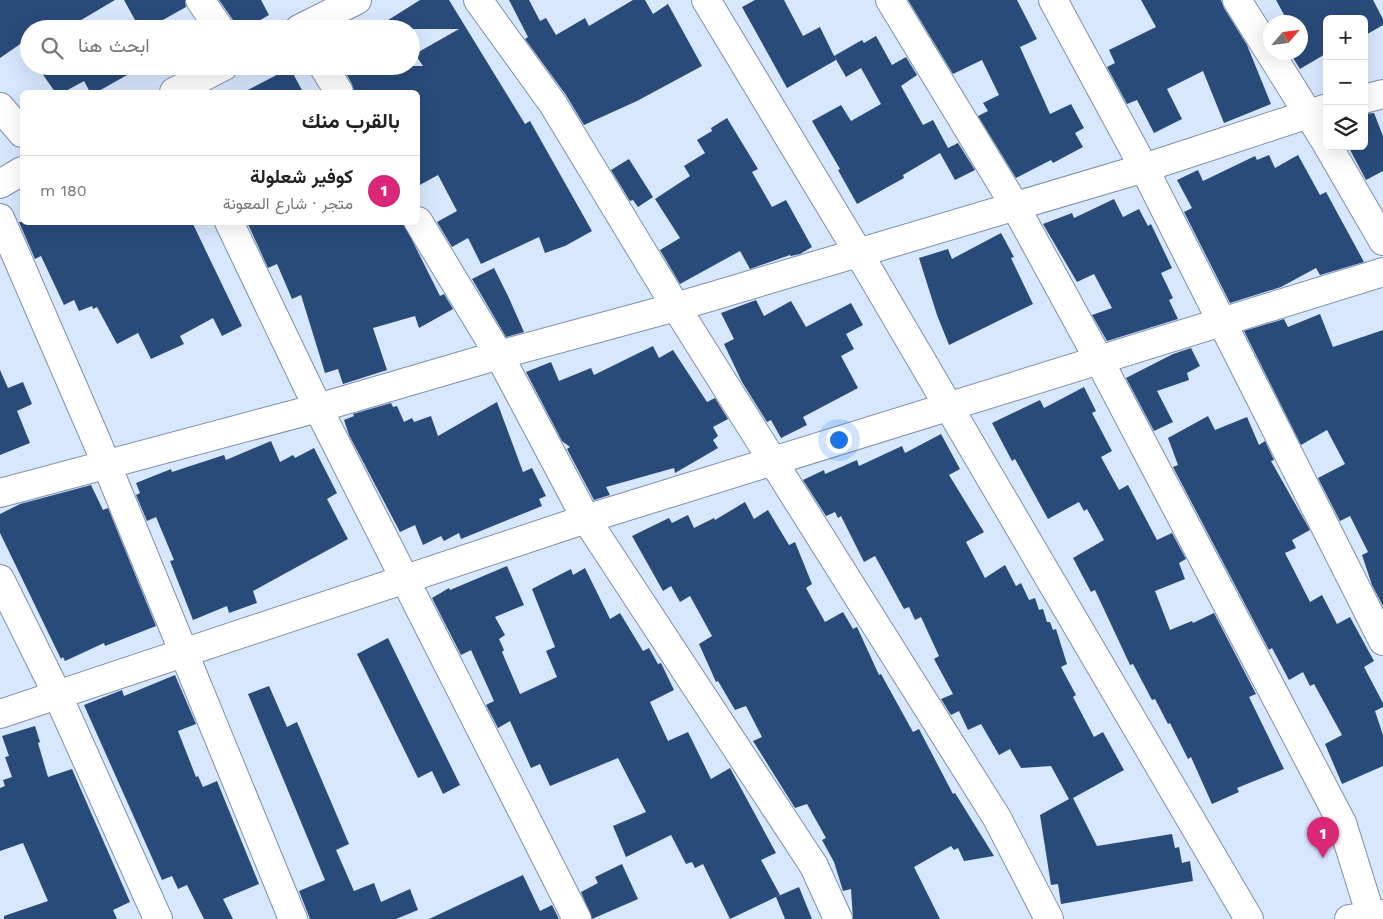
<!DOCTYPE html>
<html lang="ar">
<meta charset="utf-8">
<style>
body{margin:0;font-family:"Work Sans",Vazirmatn,sans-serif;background:#f2f2f2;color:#222;direction:rtl}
.controls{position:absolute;right:15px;top:15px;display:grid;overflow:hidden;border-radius:8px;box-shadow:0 5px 20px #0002}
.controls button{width:45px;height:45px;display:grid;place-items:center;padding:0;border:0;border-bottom:1px solid #e0e0e0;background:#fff;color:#222;font:25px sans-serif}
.compass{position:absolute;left:1263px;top:15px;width:45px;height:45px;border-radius:50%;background:#fff;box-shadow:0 5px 20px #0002;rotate:62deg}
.you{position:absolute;left:838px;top:439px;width:18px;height:18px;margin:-12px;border:4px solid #fff;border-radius:50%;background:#1a73e8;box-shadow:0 0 0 8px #1a73e833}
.badge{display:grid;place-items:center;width:32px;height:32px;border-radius:50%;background:#db2777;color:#fff;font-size:16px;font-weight:700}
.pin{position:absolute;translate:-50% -41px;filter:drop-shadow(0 1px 2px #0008)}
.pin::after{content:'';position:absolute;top:26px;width:18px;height:15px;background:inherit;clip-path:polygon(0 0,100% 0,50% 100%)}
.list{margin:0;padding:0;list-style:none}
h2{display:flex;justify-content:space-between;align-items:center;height:65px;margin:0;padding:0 20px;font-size:21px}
h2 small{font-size:16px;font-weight:400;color:#767676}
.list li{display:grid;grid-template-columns:32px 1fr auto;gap:15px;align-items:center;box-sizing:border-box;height:70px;padding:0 20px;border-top:1px solid #e0e0e0}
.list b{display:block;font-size:19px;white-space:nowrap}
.list p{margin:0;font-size:16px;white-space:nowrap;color:#767676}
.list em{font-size:16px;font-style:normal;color:#767676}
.icon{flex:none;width:28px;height:28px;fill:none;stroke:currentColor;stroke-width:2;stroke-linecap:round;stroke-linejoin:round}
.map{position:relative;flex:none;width:1383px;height:919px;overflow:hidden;direction:ltr}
.search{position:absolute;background:#fff;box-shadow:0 5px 20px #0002;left:20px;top:20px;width:400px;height:55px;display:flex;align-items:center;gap:12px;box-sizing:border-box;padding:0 18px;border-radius:28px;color:#767676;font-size:19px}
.panel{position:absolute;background:#fff;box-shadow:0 5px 20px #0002;left:20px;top:90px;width:400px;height:135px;border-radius:8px;direction:rtl}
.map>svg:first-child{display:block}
.building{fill:#294b7a}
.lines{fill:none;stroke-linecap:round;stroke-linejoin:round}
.street-casing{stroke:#7d90a9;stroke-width:30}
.highway-casing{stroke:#7d90a9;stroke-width:30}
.street{stroke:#fff;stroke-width:28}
.highway{stroke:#fff;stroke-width:28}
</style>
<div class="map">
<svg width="1383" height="919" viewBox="0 0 1383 919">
<rect width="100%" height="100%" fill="#d7e7fd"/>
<path class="building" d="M0,0H115L66,29H29V38L0,58Z
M124,0H185L186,7L161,21L166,29H140Z
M219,0H261L269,15L245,29H235L233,20Z
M420,0H449L525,124L530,121L592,231L565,246L545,253L539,237L481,264L468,238L452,247L437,222L457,211L438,175L418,186V92H354L352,84L342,66H423L415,54L459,29H374Z
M509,0H529L540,21L546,18L556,35L585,18L589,26L633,0H645L653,14L668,4L702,66L637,101L584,125L566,95L525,39L528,37Z
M755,0H784L803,36L820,27L836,60L787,88L742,7Z
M908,0H1017L1037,39L1020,47L1050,114L1071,104L1084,128L1075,133L1083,147L1053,163L1051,160L1016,178L978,116L988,111L983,103L999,95L982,60L953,74Z
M1141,0H1221L1224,8L1247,45L1271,104L1224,123L1203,71L1167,89L1182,119L1154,133L1137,100L1127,104L1107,67L1115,63L1109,50L1156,27Z
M1276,0H1373L1383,19V25L1364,36V19H1327V53L1300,69L1290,53L1300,52V22H1288Z
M876,36L892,65L906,57L917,75L901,86L923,125L933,120L948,148L958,143L975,170L955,180L940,153L903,175L904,178L857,204L838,170L840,169L812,121L841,105L851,121L881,104L861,68L846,77L834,56L862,40L864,43Z
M37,66H143L97,92H90L84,81L64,92H55Z
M290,68L303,92H244Z
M1374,113L1383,136V171L1366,180L1348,146H1364V114Z
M727,118L758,169L752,172L772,207L786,200L812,247L800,254L791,256L790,255L750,269L740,251L680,284L660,250L680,238L655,199L690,176L684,166L705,153L697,140L712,131L711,128Z
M1269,155L1275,168L1298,155L1320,195L1326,192L1364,262L1320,275L1316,268L1281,287L1230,303L1184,212L1192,208L1177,180L1198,170L1203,181L1255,156L1257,160Z
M629,159L653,197L638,207L633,200L630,201L611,170Z
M1114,199L1123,217L1139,209L1148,226L1151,224L1172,268L1161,273L1173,298L1169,300L1178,319L1107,341L1092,315L1112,308L1094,274L1077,282L1043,224L1072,213L1074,218Z
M19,222H192L242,326L222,336L213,318L180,336L184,344L151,359L138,333L117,344L97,307L93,309L92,306L79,311L74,300L64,305L41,256L35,259Z
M247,222H403L440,296L444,294L453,309L419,328L415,316L373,328L387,370L343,384L338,369L325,373L301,295L292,299L277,264L268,268Z
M1001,233L1014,257L1011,258L1033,304L949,345L937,315L919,258L948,249L952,259Z
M494,268L508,296L524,332L506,337L472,279Z
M756,300L764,316L791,301L806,327L851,303L863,325L846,334L854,349L841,356L858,388L803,417L807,425L781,438L771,420L767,422L742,382L724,344L734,339L721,313Z
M1320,314L1333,347L1383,330V606L1372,585L1362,555L1368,552L1350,516L1340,521L1318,478L1345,464L1327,430L1301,445L1244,331L1284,319L1288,327Z
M653,346L659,358L673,350L707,402L715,398L728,419L713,427L718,436L713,440L718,448L675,473L674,468L606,487L610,495L594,500L567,449L570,447L562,441L526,372L551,362L559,381L591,368L594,375Z
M1191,348L1200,366L1187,373L1189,380L1157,391L1173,422L1154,431L1126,378L1173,354Z
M0,370L8,388L23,382L32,404L17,411L30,443L0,455Z
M1084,387L1096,411L1092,413L1112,451L1101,457L1119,490L1128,485L1157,540L1172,533L1186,559L1179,563L1185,579L1155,591L1170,630L1192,621L1193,623L1214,613L1256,694L1249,697L1284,769L1237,788L1239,792L1212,804L1191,757L1188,759L1170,723L1168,724L1155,699L1152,700L1133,664L1130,665L1095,590L1091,592L1073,558L1104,540L1087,509L1084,511L1079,502L1048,519L1015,459L1012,461L992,423L1040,400L1044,408Z
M497,402L523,472L532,468L546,496L539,499L542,506L461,539L459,533L444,541L441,536L423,545L415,525L400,532L349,435L344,420L354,416L353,414L391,403L393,407L397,406L404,422L412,418L414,422L431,416L438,436Z
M1208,416L1215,430L1247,417L1259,445L1265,441L1274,460L1271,461L1310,530L1292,540L1296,548L1285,553L1310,602L1322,595L1337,624L1350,617L1374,661L1364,667L1383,703V707L1375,711L1383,735V766L1342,784L1325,744L1342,735L1314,684L1310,686L1303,672L1289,680L1272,648L1269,650L1173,467L1178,465L1168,438Z
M941,434L960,469L949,475L984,532L966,542L985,578L1005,565L1016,586L1021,583L1029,600L1035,598L1039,610L1043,609L1047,622H1050L1053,630L1056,629L1067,664L1061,667L1076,695L1073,697L1094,737L1103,732L1124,770L1073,798L1097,846L1172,834L1175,848L1179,847L1182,863L1190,861L1193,881L1061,904L1058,884L1051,885L1040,815L1069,799L1051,766L1021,768L1010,749L999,755L981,724L968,730L959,711L951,715L941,699L953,694L934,659L939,656L921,617L915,620L909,607L904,609L875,556L864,562L841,516L838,518L835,512L826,516L803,480L824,470L825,474L857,460L859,466L902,446L905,453Z
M271,441L280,462L293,455L295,458L314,448L337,493L327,499L348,539L253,591L257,603L229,613L227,606L193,620L170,561L174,560L156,517L147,521L136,495L140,493L136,483L171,469L172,472L224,455L226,460Z
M91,485L103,510L108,508L156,626L105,646L104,643L65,661L63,657L61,659L0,533V514L20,504Z
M745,502L754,519L768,510L789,545L795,542L812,584L806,588L825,622L843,612L853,629L857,627L879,675L881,674L913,732L919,729L953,794L955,793L994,856L964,861L958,848L954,850L951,846L914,867L940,919H853L851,889L843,891L834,862L822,840L826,838L807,804L795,808L753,741L762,737L746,706L735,710L718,681L716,682L699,644L712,636L690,596L680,602L671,586L663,591L632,536L669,518L672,523L688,515L694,528L714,518L715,520Z
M507,566L524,605L495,617L505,635L499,639L504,650L502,652L520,694L557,677L546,651L555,647L532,589L571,569L573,575L585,568L610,619L620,613L643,651L649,648L658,664L661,663L674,690L650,702L668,741L688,732L711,779L730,768L776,853L761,860L780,895L730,919L703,864L695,868L692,862L686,864L671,835L626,857L613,826L646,812L618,758L550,786L540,764L531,768L510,721L498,728L486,705L494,701L471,650L461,655L432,598L449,588L450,590Z
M388,638L460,785L443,794L432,771L418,778L357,654Z
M175,675L196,724L178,731L196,777L198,776L203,787L217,781L259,884L223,899L233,919H204L187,885L178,889L172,876L162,880L84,705L122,690L124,696Z
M269,686L287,727L297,722L349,844L336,850L354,891L374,883L381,902L410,889L418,910L396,919H310L299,891L325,880L248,694Z
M35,726L40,742L38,743L48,777L72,769L130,902L113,910L117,919H4V916L48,901L23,843L0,851V788L5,786L3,780L12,777L5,757L9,756L2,736Z
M622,864L638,899L592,919L581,892L598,883L595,877Z
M523,875L540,911L552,905L559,919H429Z
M799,887L812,919H785L776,897Z"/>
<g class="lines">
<defs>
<path id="street" d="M200,0L220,29
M478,0L553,104L676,307L997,818L1049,919
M706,0L858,252L1249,919
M890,0L1015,206L1099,360L1342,823L1371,916
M1053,0L1144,168L1383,641
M1237,0L1327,144
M299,29L357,0
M323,66L339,92
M174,92L224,66
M1364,99L1383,94
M0,107L22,133
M1328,146L1383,241
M0,184L22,171
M0,218L106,463L293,919
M418,221L499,355L586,519L814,866L838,919
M229,222L318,408L577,919
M0,493L318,408L499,355L676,307L1144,168L1327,108
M0,579L58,696L158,919
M0,714L586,519L1383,272"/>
<path id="highway" d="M1349,919L1383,914"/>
</defs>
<use href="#street" class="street-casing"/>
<use href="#highway" class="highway-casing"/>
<use href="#street" class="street"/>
<use href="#highway" class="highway"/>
</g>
</svg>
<div class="controls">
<button>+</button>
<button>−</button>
<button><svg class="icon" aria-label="layers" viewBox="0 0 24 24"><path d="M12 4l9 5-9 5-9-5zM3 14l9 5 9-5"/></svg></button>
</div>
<svg class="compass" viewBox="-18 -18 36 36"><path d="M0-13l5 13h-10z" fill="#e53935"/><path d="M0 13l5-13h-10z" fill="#767676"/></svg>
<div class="you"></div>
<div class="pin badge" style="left:1323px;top:858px">1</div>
<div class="search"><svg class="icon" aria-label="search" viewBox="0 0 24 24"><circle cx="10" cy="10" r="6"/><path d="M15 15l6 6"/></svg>ابحث هنا</div>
<section class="panel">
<h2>بالقرب منك<small></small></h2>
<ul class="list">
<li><span class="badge">1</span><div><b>كوفير شعلولة</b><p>متجر · شارع المعونة</p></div><em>180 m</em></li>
</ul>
</section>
</div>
